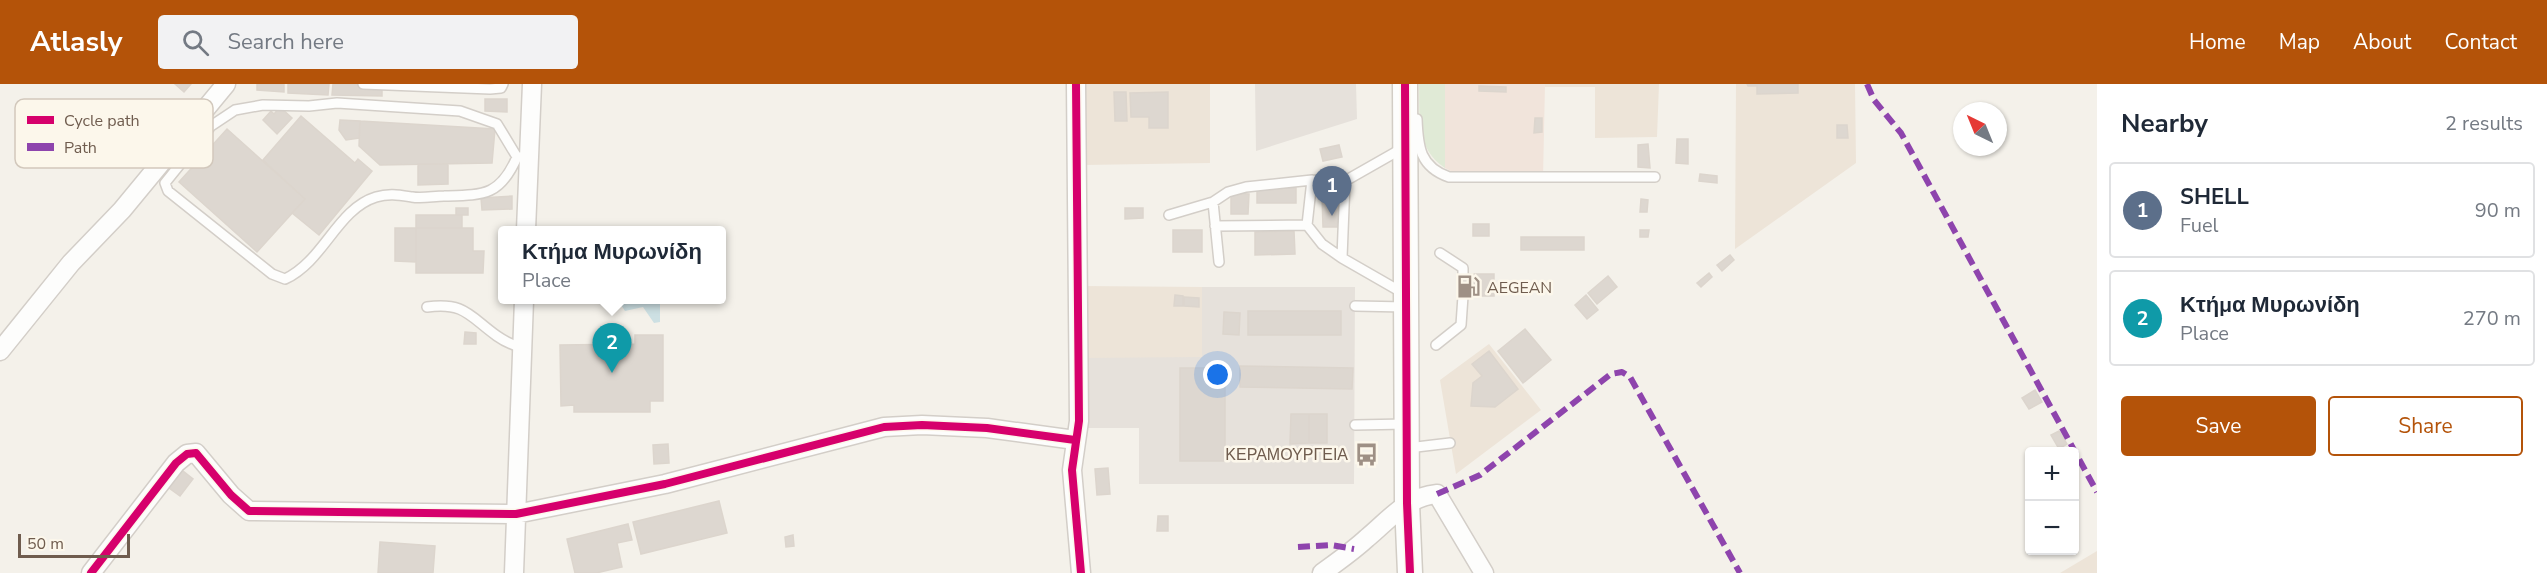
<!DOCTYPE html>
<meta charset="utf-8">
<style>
body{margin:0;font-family:"Nunito Sans",sans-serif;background:#f2f2f3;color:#1f2937}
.controls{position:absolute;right:18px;bottom:18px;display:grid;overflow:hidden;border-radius:6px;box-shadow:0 2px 4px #0004}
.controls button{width:54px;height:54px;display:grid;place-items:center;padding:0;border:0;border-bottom:2px solid #e0e1e3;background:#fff;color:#1f2937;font:30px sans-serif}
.compass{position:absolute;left:1953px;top:18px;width:54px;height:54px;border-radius:50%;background:#fff;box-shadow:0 2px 4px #0004;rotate:317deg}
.scale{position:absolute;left:18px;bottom:15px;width:112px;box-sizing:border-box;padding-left:6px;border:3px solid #6f5c4e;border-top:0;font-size:16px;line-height:21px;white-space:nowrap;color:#6f5c4e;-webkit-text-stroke:4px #fcf7eb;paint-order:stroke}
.you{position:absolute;left:1218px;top:291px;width:21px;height:21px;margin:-15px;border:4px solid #fff;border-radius:50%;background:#1a73e8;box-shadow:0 0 0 9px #1a73e833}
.badge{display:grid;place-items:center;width:39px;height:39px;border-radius:50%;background:#b45309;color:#fff;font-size:20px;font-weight:700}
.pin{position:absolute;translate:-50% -50px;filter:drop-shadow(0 2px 3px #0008)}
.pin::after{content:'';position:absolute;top:32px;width:21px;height:18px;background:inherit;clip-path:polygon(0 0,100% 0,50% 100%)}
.popup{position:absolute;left:498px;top:142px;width:228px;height:78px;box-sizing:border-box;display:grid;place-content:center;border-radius:6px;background:#fff;filter:drop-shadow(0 2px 4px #0005);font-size:20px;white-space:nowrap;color:#747a83}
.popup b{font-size:22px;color:#1f2937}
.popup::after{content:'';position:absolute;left:50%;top:100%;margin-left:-12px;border:12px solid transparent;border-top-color:#fff}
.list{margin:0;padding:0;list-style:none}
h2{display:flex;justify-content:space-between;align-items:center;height:78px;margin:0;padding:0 24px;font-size:26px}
h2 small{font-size:20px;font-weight:400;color:#747a83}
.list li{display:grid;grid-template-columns:39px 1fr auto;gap:18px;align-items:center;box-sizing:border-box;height:96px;margin:0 12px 12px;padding:0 12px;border:2px solid #e0e1e3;border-radius:6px}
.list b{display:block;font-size:22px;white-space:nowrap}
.list p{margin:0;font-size:20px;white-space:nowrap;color:#747a83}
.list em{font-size:20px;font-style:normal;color:#747a83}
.actions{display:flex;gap:12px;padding:18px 24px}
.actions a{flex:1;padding:14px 0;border:2px solid #b45309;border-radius:6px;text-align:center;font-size:21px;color:#b45309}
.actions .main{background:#b45309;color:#fff}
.icon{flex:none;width:33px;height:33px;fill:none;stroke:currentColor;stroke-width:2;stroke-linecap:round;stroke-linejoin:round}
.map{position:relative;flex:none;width:2097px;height:489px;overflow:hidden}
header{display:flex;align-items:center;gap:36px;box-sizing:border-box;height:84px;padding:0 30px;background:#b45309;color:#fff}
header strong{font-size:28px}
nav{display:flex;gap:33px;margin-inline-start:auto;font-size:21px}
.search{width:420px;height:54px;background:#f2f2f3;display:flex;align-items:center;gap:15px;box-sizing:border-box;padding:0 21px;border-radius:6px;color:#747a83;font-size:22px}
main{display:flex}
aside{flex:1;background:#fff}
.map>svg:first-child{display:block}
.residential{fill:#ede4d8}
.commercial{fill:#f1e4db}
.industrial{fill:#e6e1db}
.green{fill:#e0ead6}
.water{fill:#cde0e3}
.building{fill:#ddd7d0;stroke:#dcd5cd;stroke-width:1.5}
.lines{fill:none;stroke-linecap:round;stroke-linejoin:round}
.lane-casing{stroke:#d3cec8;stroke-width:12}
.street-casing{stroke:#d3cec8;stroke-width:21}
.secondary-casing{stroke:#d2cdc5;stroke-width:27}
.lane{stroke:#fdfdfc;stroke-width:9}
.street{stroke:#fdfdfc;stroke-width:18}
.secondary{stroke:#fdfdfc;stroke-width:24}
.quiet{stroke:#8e44ad;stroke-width:6;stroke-dasharray:12 6;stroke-linecap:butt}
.cycleway-casing{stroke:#fcf7eb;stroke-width:11}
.cycleway{stroke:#d6006c;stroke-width:8}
.labels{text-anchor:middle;stroke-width:5;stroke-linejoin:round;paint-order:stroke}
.poi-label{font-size:16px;fill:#6f5c4e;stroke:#fcf7eb;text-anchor:start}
.key{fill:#fcf7eb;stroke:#d2c8bc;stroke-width:1.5}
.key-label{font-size:16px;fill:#6f5c4e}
</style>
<header>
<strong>Atlasly</strong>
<div class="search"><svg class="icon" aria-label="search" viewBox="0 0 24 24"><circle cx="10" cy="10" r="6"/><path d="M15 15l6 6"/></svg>Search here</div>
<nav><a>Home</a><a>Map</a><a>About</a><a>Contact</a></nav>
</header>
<main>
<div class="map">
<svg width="2097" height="489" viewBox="0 0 2097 489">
<rect width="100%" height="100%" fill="#f4f1ea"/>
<path class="residential" d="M1083,0H1210V79L1084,81Z
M1545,0H1659L1657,53L1595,54V3H1545Z
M1736,0H1855L1856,79L1735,165Z
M1084,202L1202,203V274H1084Z
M1489,260L1541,326L1456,390L1440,296Z
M2097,467V489H2060Z"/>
<path class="commercial" d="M1445,0H1545L1543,94L1459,91L1445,84Z"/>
<path class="industrial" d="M1255,0H1356L1357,35L1256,67Z
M1202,203H1355L1354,400H1139V344H1084V274L1202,273Z"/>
<path class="green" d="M1419,0H1445V84C1415,64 1420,32 1419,0Z"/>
<path class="water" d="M618,216H660V238L654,239L643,223L625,227Z"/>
<path class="building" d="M175,0H191L184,8Z
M257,0H284V8L257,6Z
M288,0H329L328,11L288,9Z
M333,0L382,1V12L332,11Z
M1747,0H1798V9L1757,10V2H1748Z
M1479,2L1506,3V8L1479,7Z
M1114,8H1126L1127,37H1115Z
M1168,8V44H1149V33H1131L1130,9Z
M485,15H507V28L485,27Z
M280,23L292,34L277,50L263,36L271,27L274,30Z
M301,32L355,79L358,75L372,87L319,151L292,129L305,115L263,76Z
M1535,34H1542V48L1534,49Z
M340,36L360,37L359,54L346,56L339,46Z
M360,37L495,45L492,79L380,81L359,62Z
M1837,41H1847L1848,54H1837Z
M227,45L305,115L257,168L179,98Z
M1677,55H1688V80L1676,79Z
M1648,60L1650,84L1638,83V61Z
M1339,61L1342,73L1323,77L1320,65Z
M418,80H448V100L418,101Z
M1700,90L1717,92V99L1699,97Z
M1257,104H1296V119H1257Z
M1231,109L1249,110L1248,130H1231Z
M1338,111L1339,143H1323L1322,112Z
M512,112V125L482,126L481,114Z
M1641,115L1648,116L1647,128H1640Z
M456,124H468V131H456Z
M1125,124H1143V134L1125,135Z
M416,131H462V144H416Z
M1473,140H1489V152H1473Z
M395,144H416V178L395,177Z
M416,144H473V167H484L483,189H416Z
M1173,146H1202V168H1173Z
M1640,146H1649L1648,153H1640Z
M1294,147L1295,170L1255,171V148Z
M1521,153H1584V166H1521Z
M1730,171L1734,176L1722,187L1717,181Z
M1709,189L1712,193L1701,203L1697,199Z
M1459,190H1494V212H1459Z
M1608,192L1617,203L1597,220L1588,209Z
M1175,211L1183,212V222H1174Z
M1586,211L1598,226L1587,235L1575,221Z
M1184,213L1199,214V223L1184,222Z
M1248,227H1341V251H1248Z
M1224,228L1240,229L1239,251L1223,250Z
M1525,245L1551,276L1523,299L1498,267Z
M465,248L476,249V260H464Z
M635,251H663V317H650V328H574V321L561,322L560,261L635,260Z
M1489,267L1518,305L1495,323L1471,322L1473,299L1482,292L1472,280Z
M1240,282L1353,284L1352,305L1240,303Z
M1180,284H1225V377H1180Z
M2035,306L2042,318L2029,325L2022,314Z
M1291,330H1309V359L1290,360Z
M1309,330H1327V359H1309Z
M2059,347L2067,360L2059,365L2051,351Z
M668,360L669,379L654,380L653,361Z
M178,383L193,395L180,412L165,401Z
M1108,384L1110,410L1097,411L1095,385Z
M719,417L727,449L641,470L633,438Z
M1158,432H1168V447H1157Z
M628,440L632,456L617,459L622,483L596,489H575L567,455Z
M793,451L794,462L786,463L785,453Z
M380,458L435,462L433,489H378Z"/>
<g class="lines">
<defs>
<path id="lane" d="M363,0L490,5L501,4L503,0
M1417,35C1418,63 1420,83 1449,93H1655
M1403,64L1345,97L1342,174L1403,209
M517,73C500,112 484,111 444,112C434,112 422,115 412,113C399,111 389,109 376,113C337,125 324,177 285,195L272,190L168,107L165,99L211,42L235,26L263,21L309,22L337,19L460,27L497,40L517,73H529
M1312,96L1307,141L1322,160L1342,174
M1213,118L1219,178
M1169,131L1213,118L1228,108L1246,103L1312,96L1345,97
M1215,142L1307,141
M1440,169L1463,184V190
M1355,222L1406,223
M427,223C465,218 469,232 497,252C504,257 513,261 522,264
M1436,261L1461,241L1463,212
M1355,341L1406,340
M1408,364L1450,359"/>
<path id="street" d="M1076,0L1079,337L1072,386L1081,489
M526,146L532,0
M0,267L71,179L122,126L226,0
M91,489L176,379L187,370L196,369L231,411L249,427L516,430L665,400L884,343L922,341L987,344L1075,356
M514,489L524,216
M1322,489C1337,478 1353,467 1367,454C1390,435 1406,413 1437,410L1484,489"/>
<path id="secondary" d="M1405,0L1407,419L1410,489"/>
</defs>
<use href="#lane" class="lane-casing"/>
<use href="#street" class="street-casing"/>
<use href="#secondary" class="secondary-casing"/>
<use href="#lane" class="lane"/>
<use href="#street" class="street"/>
<use href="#secondary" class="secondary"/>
<path class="quiet" d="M1867,0L1874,16L1901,49L2097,408
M1437,410L1480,391L1611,290L1622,288L1630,293L1740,489
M1298,463L1331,461L1354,465"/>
<defs>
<path id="cycleway" d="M1076,0L1079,337L1072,386L1081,489
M1405,0L1407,419L1410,489
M91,489L176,379L187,370L196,369L231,411L249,427L516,430L665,400L884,343L922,341L987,344L1075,356"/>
</defs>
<use href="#cycleway" class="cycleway-casing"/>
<use href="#cycleway" class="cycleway"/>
</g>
<defs>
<symbol id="fuel-bare" viewBox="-9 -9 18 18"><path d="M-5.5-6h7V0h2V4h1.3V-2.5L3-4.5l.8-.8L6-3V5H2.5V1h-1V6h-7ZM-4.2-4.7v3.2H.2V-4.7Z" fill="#9e9085" stroke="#fcf7eb" stroke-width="2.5" paint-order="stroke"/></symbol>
<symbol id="bus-bare" viewBox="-9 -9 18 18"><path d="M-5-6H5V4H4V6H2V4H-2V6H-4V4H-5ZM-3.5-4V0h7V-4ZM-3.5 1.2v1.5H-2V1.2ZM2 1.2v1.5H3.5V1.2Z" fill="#9e9085" stroke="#fcf7eb" stroke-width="2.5" paint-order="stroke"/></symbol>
</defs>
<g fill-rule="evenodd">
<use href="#fuel-bare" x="1452" y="186" width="33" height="33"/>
<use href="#bus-bare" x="1350" y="354" width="33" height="33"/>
</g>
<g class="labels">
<g class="poi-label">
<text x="1487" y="209">AEGEAN</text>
<text x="1348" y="376" text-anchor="end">ΚΕΡΑΜΟΥΡΓΕΙΑ</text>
</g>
</g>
<rect x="15" y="15" width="198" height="69" rx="9" class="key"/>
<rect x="27" y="32" width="27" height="8" fill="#d6006c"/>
<rect x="27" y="59" width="27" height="8" fill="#8e44ad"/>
<g class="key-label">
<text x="64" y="42">Cycle path</text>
<text x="64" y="69">Path</text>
</g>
</svg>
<div class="controls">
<button>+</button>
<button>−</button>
</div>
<svg class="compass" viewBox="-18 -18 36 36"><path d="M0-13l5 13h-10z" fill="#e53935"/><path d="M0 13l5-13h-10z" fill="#747a83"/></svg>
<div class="scale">50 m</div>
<div class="you"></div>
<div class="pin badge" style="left:1332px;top:132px;background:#5c6f8a">1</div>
<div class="pin badge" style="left:612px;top:289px;background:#0f9aa8">2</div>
<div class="popup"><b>Κτήμα Μυρωνίδη</b>Place</div>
</div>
<aside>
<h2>Nearby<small>2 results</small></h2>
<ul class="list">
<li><span class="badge" style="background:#5c6f8a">1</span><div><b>SHELL</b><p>Fuel</p></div><em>90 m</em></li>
<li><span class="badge" style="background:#0f9aa8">2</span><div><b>Κτήμα Μυρωνίδη</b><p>Place</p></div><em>270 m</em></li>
</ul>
<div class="actions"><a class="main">Save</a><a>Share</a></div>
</aside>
</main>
